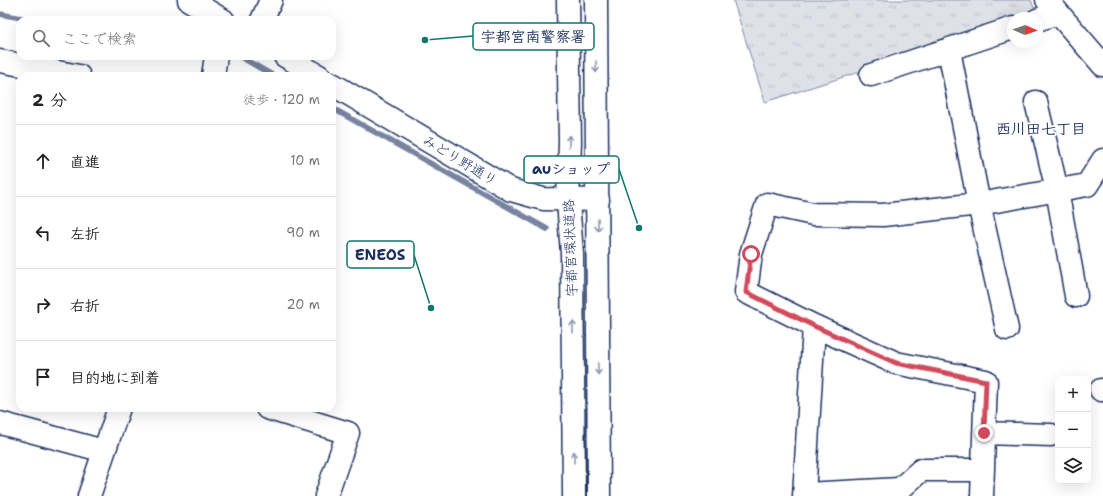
<!DOCTYPE html>
<html lang="ja">
<meta charset="utf-8">
<style>
body{margin:0;font-family:"Shantell Sans","Klee One",sans-serif;background:#f2f2f2;color:#222}
.controls{position:absolute;right:12px;bottom:12px;display:grid;overflow:hidden;border-radius:8px;box-shadow:0 4px 16px #0002}
.controls button{width:36px;height:36px;display:grid;place-items:center;padding:0;border:0;border-bottom:1px solid #e0e0e0;background:#fff;color:#222;font:20px sans-serif}
.compass{position:absolute;left:1007px;top:12px;width:36px;height:36px;border-radius:50%;background:#fff;box-shadow:0 4px 16px #0002;rotate:92deg}
.stop{position:absolute;width:12px;height:12px;margin:-9px;border:3px solid #d1495b;border-radius:50%;background:#fff}
.stop.end{background:#d1495b;border-color:#fff;box-shadow:0 1px 4px #0008}
.list{margin:0;padding:0;list-style:none}
h2{display:flex;justify-content:space-between;align-items:center;height:52px;margin:0;padding:0 16px;font-size:17px}
h2 small{font-size:13px;font-weight:400;color:#767676}
.list li{display:grid;grid-template-columns:26px 1fr auto;gap:12px;align-items:center;box-sizing:border-box;height:72px;padding:0 16px;border-top:1px solid #e0e0e0}
.list b{display:block;font-size:15px;white-space:nowrap}
.list em{font-size:13px;font-style:normal;color:#767676}
.icon{flex:none;width:22px;height:22px;fill:none;stroke:currentColor;stroke-width:2;stroke-linecap:round;stroke-linejoin:round}
.map{position:relative;flex:none;width:1103px;height:496px;overflow:hidden}
.search{position:absolute;background:#fff;box-shadow:0 4px 16px #0002;left:16px;top:16px;width:320px;height:44px;display:flex;align-items:center;gap:10px;box-sizing:border-box;padding:0 14px;border-radius:12px;color:#767676;font-size:15px}
.panel{position:absolute;background:#fff;box-shadow:0 4px 16px #0002;left:16px;top:72px;width:320px;height:340px;border-radius:12px}
.map>svg:first-child{display:block}
.park{fill:url(#park-tufts);stroke:#7c88a2}
.lines{fill:none;stroke-linecap:round;stroke-linejoin:round}
.stream{stroke:#77839f;stroke-width:5.5}
.minor-casing{stroke:#1b2f5e;stroke-width:25}
.tertiary-casing{stroke:#1b2f5e;stroke-width:25}
.trunk-casing{stroke:#1b2f5e;stroke-width:25}
.minor{stroke:#fff;stroke-width:22}
.tertiary{stroke:#fff;stroke-width:22}
.trunk{stroke:#fff;stroke-width:22}
.oneway{stroke:#8d97ae}
.route{stroke:#d1495b;stroke-width:5}
.labels{text-anchor:middle;stroke-width:3.5;stroke-linejoin:round;paint-order:stroke}
.street-label{font-size:14px;fill:#1b2f5e;stroke:#fff}
.neighbourhood-label{font-size:15px;font-weight:bold;fill:#1b2f5e;stroke:#fff}
.leader{fill:none;stroke:#0f766e;stroke-width:1.5}
.callout-dot{fill:#0f766e;stroke:#fff;stroke-width:1.5}
.callout{fill:#fff;stroke:#0f766e;stroke-width:1.5}
.callout-label{font-size:15px;text-anchor:middle;font-weight:bold;fill:#1b2f5e}
</style>
<div class="map">
<svg width="1103" height="496" viewBox="0 0 1103 496">
<defs>
<pattern id="park-tufts" width="24" height="20" patternUnits="userSpaceOnUse"><rect width="24" height="20" fill="#dee1e7"/><path d="M3 7l-1-3M5 7V3M7 7l1-3M15 17l-1-3M17 17v-4M19 17l1-3" fill="none" stroke="#bec1c9"/></pattern>
</defs>
<rect width="100%" height="100%" fill="#fff"/>
<filter id="ink" filterUnits="userSpaceOnUse"><feTurbulence type="fractalNoise" baseFrequency=".025" numOctaves="2"/><feDisplacementMap in="SourceGraphic" scale="8" xChannelSelector="R" yChannelSelector="G"/><feConvolveMatrix kernelMatrix="1 2 1 2 8 2 1 2 1" color-interpolation-filters="sRGB"/></filter>
<g filter="url(#ink)">
<path class="park" d="M733,0H1031L1037,16L1030,18H1013V23L765,102Z"/>
<g class="lines">
<path class="stream" d="M0,14L32,20
M239,56L274,76
M332,108L547,229"/>
<defs>
<path id="minor" d="M1047,0L1103,65
M262,20L271,0
M1037,20L1058,13
M949,50L979,204L1007,329
M0,61L79,76
M871,75L1013,28
M213,76L216,56
M1036,102L1057,190L1076,296
M1101,390H1103
M267,408L348,433L326,496
M0,423L104,451
M984,433L1051,435
M805,494L900,489L921,470H983
M89,496L119,408
M804,496L814,326
M982,496L986,381L896,363L814,326L746,292L751,254L767,204L813,214L883,215L979,204L1087,185L1103,160"/>
<path id="tertiary" d="M189,0L223,20
M285,56L319,76
M332,84L511,190L543,199L598,200"/>
<path id="trunk" d="M568,0L570,142L568,201L572,254L574,496
M596,0L599,496"/>
</defs>
<use href="#minor" class="minor-casing"/>
<use href="#tertiary" class="tertiary-casing"/>
<use href="#trunk" class="trunk-casing"/>
<use href="#minor" class="minor"/>
<use href="#tertiary" class="tertiary"/>
<use href="#trunk" class="trunk"/>
</g>
<defs><path id="oneway-shaft" d="M-6 0H5M1.5-3L5.5 0L1.5 3" fill="none" stroke-width="1.6" stroke-linecap="round" stroke-linejoin="round"/></defs>
<g class="oneway">
<use href="#oneway-shaft" transform="translate(596 67) rotate(89)"/>
<use href="#oneway-shaft" transform="translate(569 141) rotate(-90)"/>
<use href="#oneway-shaft" transform="translate(598 225) rotate(91)"/>
<use href="#oneway-shaft" transform="translate(573 327) rotate(-91)"/>
<use href="#oneway-shaft" transform="translate(598 369) rotate(89)"/>
<use href="#oneway-shaft" transform="translate(574 457) rotate(-91)"/>
</g>
</g>
<g class="lines" filter="url(#ink)">
<path class="route" d="M751,254L746,292L814,326L896,363L986,381L984,433"/>
</g>
<g class="labels">
<g class="street-label">
<text transform="translate(460 160) rotate(31)" y="5">みどり野通り</text>
<text transform="translate(570 248) rotate(-92)" y="5">宇都宮環状道路</text>
</g>
<g class="neighbourhood-label">
<text x="1041" y="134">西川田七丁目</text>
</g>
</g>
<path class="leader" d="M425 40L473 36M639 228L619 169M431 308L414 255"/>
<g class="callout-dot">
<circle cx="425" cy="40" r="4"/>
<circle cx="639" cy="228" r="4"/>
<circle cx="431" cy="308" r="4"/>
</g>
<g class="callout">
<rect x="473" y="23" width="121" height="27" rx="4"/>
<rect x="524" y="156" width="95" height="27" rx="4"/>
<rect x="347" y="241" width="67" height="27" rx="4"/>
</g>
<g class="callout-label">
<text x="533" y="42">宇都宮南警察署</text>
<text x="571" y="174">auショップ</text>
<text x="380" y="260">ENEOS</text>
</g>
</svg>
<div class="controls">
<button>+</button>
<button>−</button>
<button><svg class="icon" aria-label="layers" viewBox="0 0 24 24"><path d="M12 4l9 5-9 5-9-5zM3 14l9 5 9-5"/></svg></button>
</div>
<svg class="compass" viewBox="-18 -18 36 36"><path d="M0-13l5 13h-10z" fill="#e53935"/><path d="M0 13l5-13h-10z" fill="#767676"/></svg>
<div class="stop" style="left:751px;top:254px"></div>
<div class="stop end" style="left:984px;top:433px"></div>
<div class="search"><svg class="icon" aria-label="search" viewBox="0 0 24 24"><circle cx="10" cy="10" r="6"/><path d="M15 15l6 6"/></svg>ここで検索</div>
<section class="panel">
<h2>2 分<small>徒歩 · 120 m</small></h2>
<ul class="list">
<li><svg class="icon" aria-label="ahead" viewBox="0 0 24 24"><path d="M12 20V5M6 11l6-6 6 6"/></svg><div><b>直進</b></div><em>10 m</em></li>
<li><svg class="icon" aria-label="left" viewBox="0 0 24 24"><path d="M17 20v-9H6M10 6l-5 5 5 5"/></svg><div><b>左折</b></div><em>90 m</em></li>
<li><svg class="icon" aria-label="right" viewBox="0 0 24 24"><path d="M7 20v-9h11M14 6l5 5-5 5"/></svg><div><b>右折</b></div><em>20 m</em></li>
<li><svg class="icon" aria-label="arrive" viewBox="0 0 24 24"><path d="M6 21V4h12l-3 4 3 4H6"/></svg><div><b>目的地に到着</b></div></li>
</ul>
</section>
</div>
